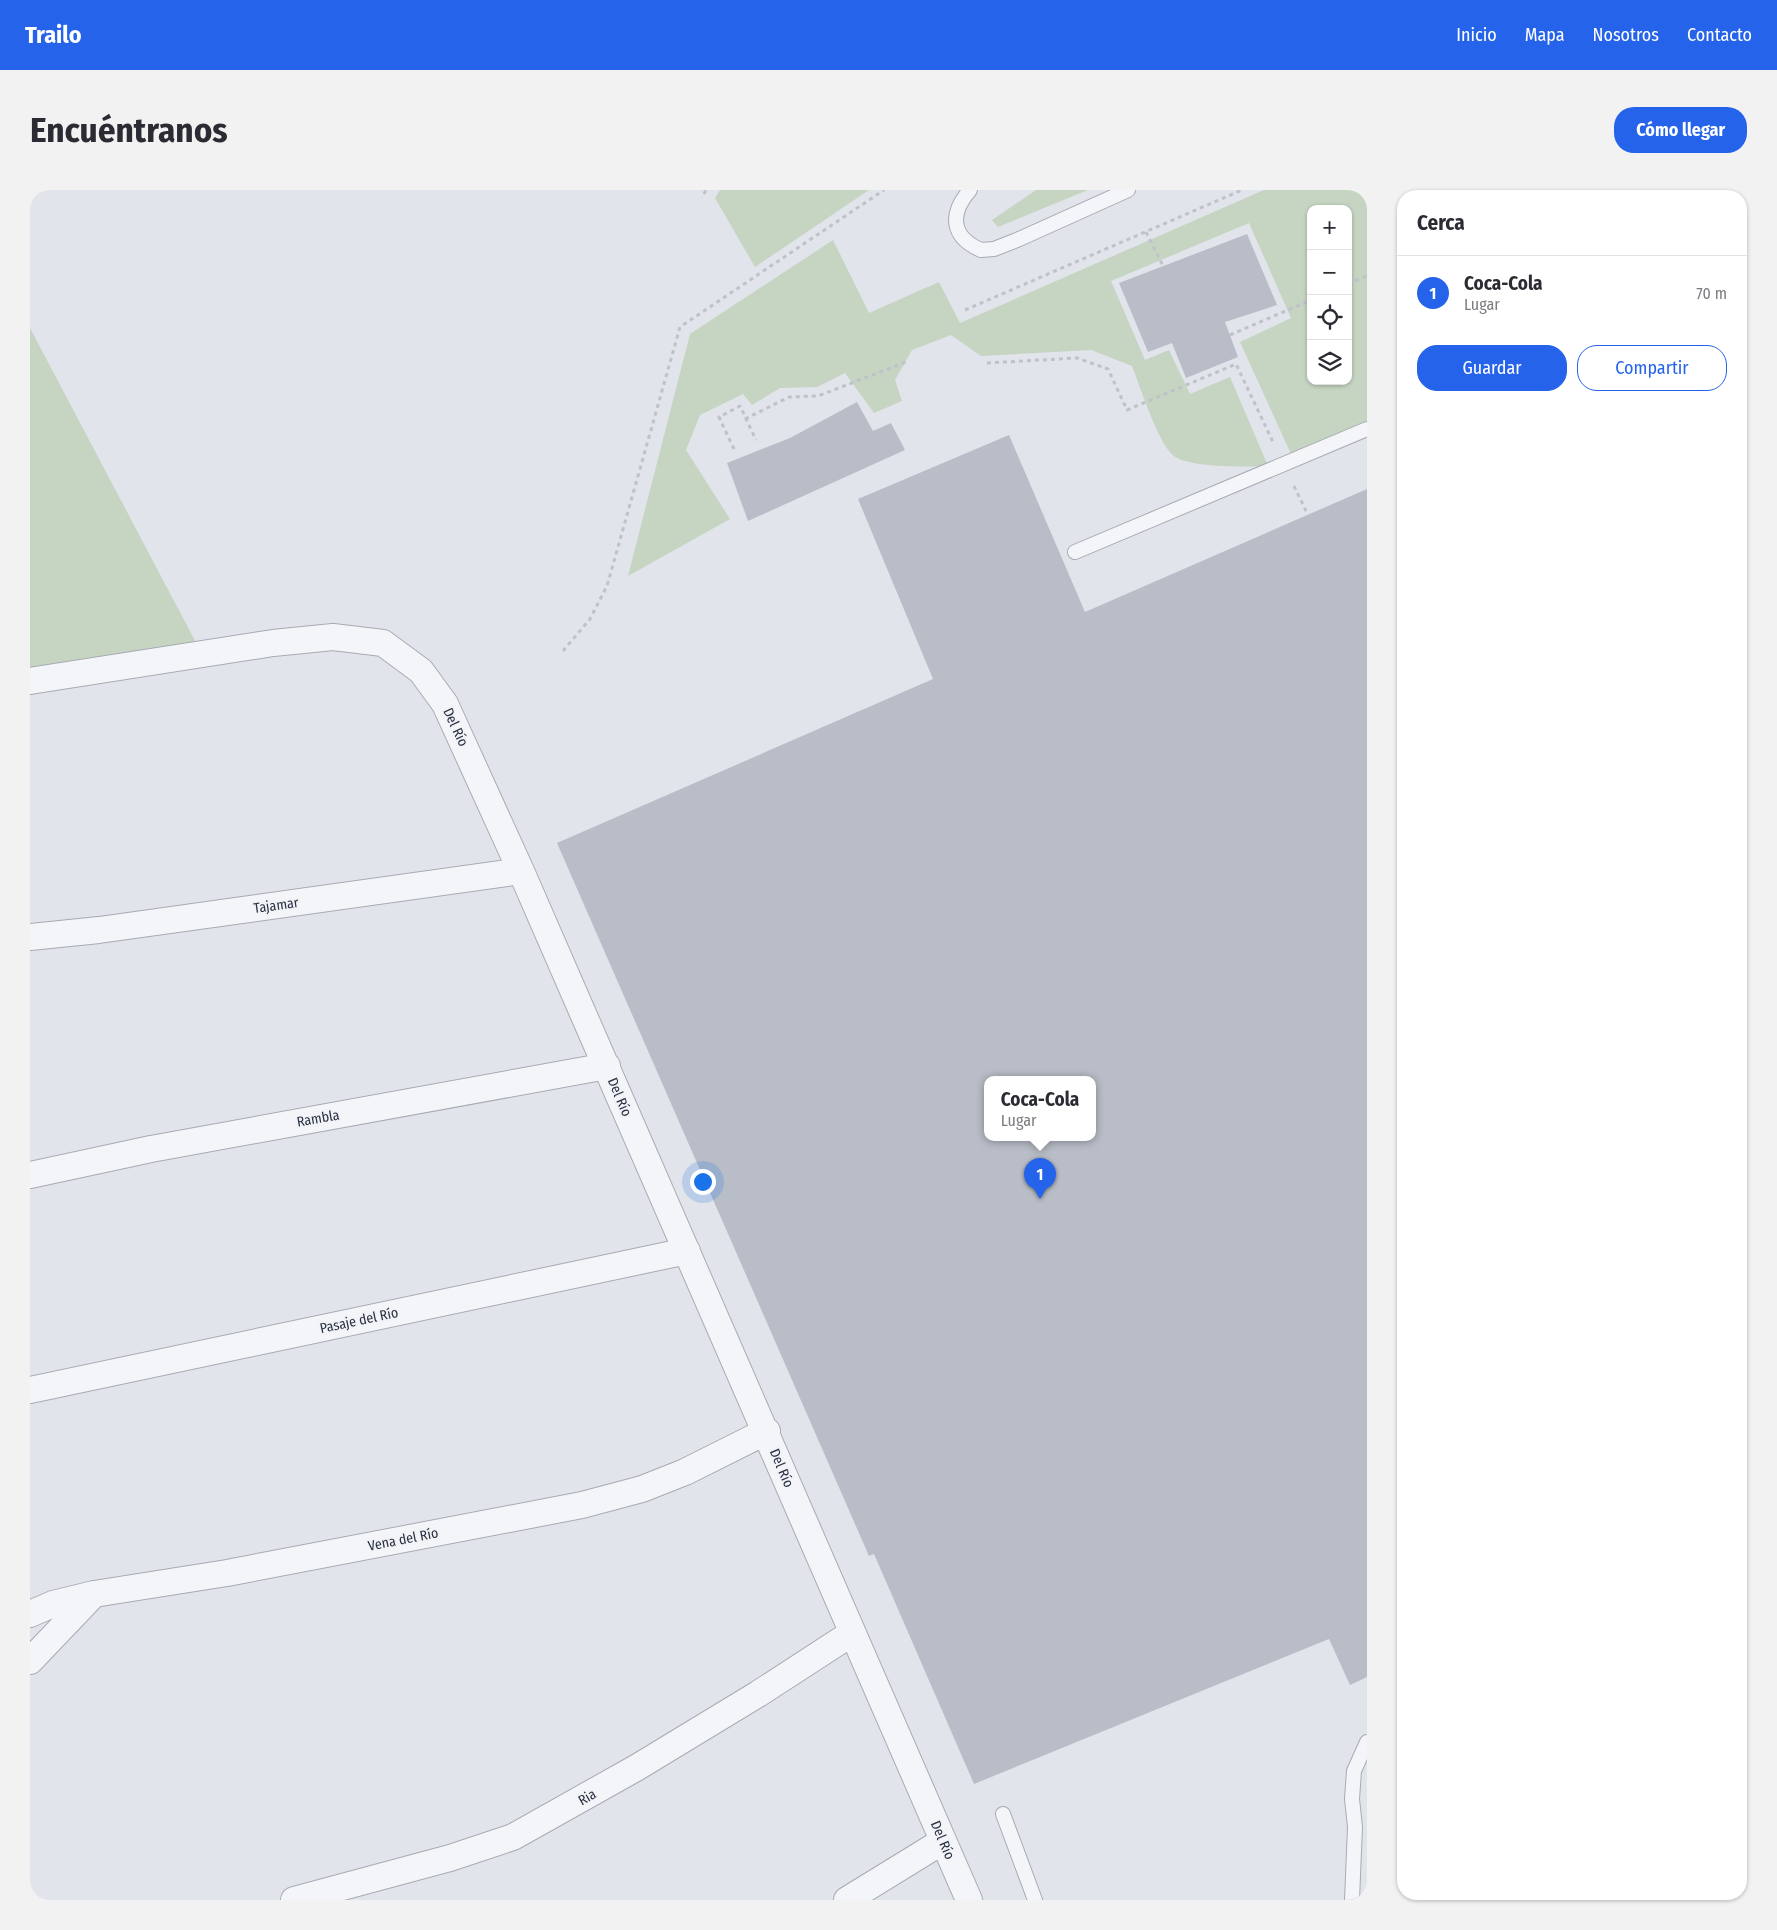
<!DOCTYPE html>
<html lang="es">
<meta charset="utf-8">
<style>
body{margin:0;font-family:"Fira Sans Condensed",sans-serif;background:#f2f2f3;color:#2b2b33}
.controls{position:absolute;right:15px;top:15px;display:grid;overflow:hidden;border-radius:10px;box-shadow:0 1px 4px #0004}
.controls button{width:45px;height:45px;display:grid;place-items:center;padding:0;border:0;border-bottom:1px solid #e1e1e2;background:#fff;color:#2b2b33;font:25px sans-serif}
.you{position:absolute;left:672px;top:991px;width:18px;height:18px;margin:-12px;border:4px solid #fff;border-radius:50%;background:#1a73e8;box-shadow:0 0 0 8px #1a73e833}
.badge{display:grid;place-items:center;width:32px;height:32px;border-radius:50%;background:#2563eb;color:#fff;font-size:16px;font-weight:700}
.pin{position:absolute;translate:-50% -41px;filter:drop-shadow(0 1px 2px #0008)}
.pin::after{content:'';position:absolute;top:26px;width:18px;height:15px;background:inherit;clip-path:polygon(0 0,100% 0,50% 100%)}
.popup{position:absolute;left:954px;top:886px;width:112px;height:65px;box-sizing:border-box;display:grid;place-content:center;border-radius:10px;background:#fff;filter:drop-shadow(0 1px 4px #0005);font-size:16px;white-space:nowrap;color:#7c7c81}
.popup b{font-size:19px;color:#2b2b33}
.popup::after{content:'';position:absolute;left:50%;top:100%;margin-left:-10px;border:10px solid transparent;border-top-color:#fff}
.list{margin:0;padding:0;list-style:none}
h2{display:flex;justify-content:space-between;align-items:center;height:65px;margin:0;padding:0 20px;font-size:21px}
h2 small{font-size:16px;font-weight:400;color:#7c7c81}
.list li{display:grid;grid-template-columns:32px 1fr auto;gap:15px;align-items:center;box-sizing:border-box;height:75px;padding:0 20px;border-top:1px solid #e1e1e2}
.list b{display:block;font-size:19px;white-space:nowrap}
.list p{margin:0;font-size:16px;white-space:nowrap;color:#7c7c81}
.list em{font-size:16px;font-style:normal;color:#7c7c81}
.actions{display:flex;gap:10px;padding:15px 20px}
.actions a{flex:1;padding:11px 0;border:1px solid #2563eb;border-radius:20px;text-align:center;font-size:18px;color:#2563eb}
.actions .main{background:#2563eb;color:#fff}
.icon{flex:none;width:28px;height:28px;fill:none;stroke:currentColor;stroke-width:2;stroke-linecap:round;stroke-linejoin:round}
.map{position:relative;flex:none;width:1337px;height:1710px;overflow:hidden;border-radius:20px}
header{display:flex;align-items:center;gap:30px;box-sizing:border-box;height:70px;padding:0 25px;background:#2563eb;color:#fff}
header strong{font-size:24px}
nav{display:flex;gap:28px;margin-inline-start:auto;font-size:18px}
.intro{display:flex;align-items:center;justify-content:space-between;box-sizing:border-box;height:120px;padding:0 30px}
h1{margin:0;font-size:35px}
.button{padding:12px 22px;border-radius:20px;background:#2563eb;color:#fff;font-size:18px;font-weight:700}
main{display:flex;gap:30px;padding:0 30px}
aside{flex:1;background:#fff;border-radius:20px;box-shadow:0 1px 4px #0004}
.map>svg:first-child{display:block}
.green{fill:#c6d4c2;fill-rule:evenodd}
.building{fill:#b8bdc7;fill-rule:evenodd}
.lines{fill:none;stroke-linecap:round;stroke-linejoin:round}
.service-casing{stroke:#a6abb4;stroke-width:16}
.minor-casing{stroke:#a6abb4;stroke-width:28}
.path{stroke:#bfc2c9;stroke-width:3;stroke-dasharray:4 4;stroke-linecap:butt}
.service{stroke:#f4f5f8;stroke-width:14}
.minor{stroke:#f4f5f8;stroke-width:26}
.labels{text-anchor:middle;stroke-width:4;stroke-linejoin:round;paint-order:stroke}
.street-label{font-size:14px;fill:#293142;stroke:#f1f3f7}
</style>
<header>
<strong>Trailo</strong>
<nav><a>Inicio</a><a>Mapa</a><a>Nosotros</a><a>Contacto</a></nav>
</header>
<div class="intro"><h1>Encuéntranos</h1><a class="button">Cómo llegar</a></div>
<main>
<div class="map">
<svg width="1337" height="1710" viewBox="0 0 1337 1710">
<rect width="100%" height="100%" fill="#e1e4ea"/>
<path class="green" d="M690,0H839L725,77L685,8Z
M1006,0H1058L968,37L962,30Z
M1234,0H1337V232L1261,264L1210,152L1261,128L1219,33L1081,91L1115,170L1139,160L1160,204L1200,187L1238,276C1217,277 1160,278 1144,266C1128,254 1110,196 1102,176L1061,160L951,166L921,145L882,160L865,190L872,211L844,223L815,183L787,197L750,198L722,215L713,204L670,225L656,260L700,329L598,386L660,144L803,50L839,123L909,92L930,133ZM1281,19H1318V191H1281Z
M0,138L172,464L0,491Z"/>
<path class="building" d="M1217,44L1247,115L1195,132L1208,167L1156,188L1142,153L1118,162L1089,93Z
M827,212L843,241L861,233L875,260L718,331L697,273L760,248Z
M979,245L1055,422L1337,299V1487L1320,1495L1299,1449L944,1594L844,1364L839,1366L527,653L903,489L828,309ZM958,890H1062V948H958Z"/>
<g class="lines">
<defs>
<path id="service" d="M940,0C919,24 921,47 951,60L964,59L987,50L1098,0
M1045,362L1337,239
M973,1624L1005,1710
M1322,1710L1325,1637L1322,1609L1324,1581L1337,1552"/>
<path id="minor" d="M0,491L243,453L303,447L353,453L391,481L415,514L491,681L939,1710
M0,747L69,740L491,681
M0,985L121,959L577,876
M0,1200L657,1061
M0,1424L23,1414L64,1404L197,1383L552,1315L612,1299L655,1282L737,1241
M0,1471L64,1404
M264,1710L420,1668L483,1647L606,1578L728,1504L822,1443
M817,1710L913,1651"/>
</defs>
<use href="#service" class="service-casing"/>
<use href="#minor" class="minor-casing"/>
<path class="path" d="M674,4L676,0
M1116,42L1133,76
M1318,94L1337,86
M935,120L1212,0
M1200,145L1281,110
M957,173L1047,168L1078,179L1097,220L1206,174L1243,252
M715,229L759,207L788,206L876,172
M704,259L689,227L710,216L726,250
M1264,296L1278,325
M533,461L560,429L577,396L650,137L854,0"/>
<use href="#service" class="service"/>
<use href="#minor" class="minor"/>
</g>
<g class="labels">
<g class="street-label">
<text transform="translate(426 537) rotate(65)" y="5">Del Río</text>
<text transform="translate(246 715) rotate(-8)" y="5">Tajamar</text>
<text transform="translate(590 907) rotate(67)" y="5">Del Río</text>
<text transform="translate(288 928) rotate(-10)" y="5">Rambla</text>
<text transform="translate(329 1130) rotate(-12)" y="5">Pasaje del Río</text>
<text transform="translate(752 1278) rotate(67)" y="5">Del Río</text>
<text transform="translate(373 1349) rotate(-11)" y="5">Vena del Río</text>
<text transform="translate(557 1607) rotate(-30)" y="5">Ria</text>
<text transform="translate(913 1650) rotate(67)" y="5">Del Río</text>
</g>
</g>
</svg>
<div class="controls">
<button>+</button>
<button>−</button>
<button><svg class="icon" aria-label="locate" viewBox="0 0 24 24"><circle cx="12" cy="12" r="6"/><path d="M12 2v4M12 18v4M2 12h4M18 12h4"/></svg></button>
<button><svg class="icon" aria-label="layers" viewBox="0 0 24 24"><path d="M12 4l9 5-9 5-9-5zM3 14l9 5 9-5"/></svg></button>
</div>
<div class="you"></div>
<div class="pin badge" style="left:1010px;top:1009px">1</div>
<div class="popup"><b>Coca-Cola</b>Lugar</div>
</div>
<aside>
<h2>Cerca<small></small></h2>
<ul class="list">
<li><span class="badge">1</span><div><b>Coca-Cola</b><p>Lugar</p></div><em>70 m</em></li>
</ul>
<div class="actions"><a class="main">Guardar</a><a>Compartir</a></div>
</aside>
</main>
